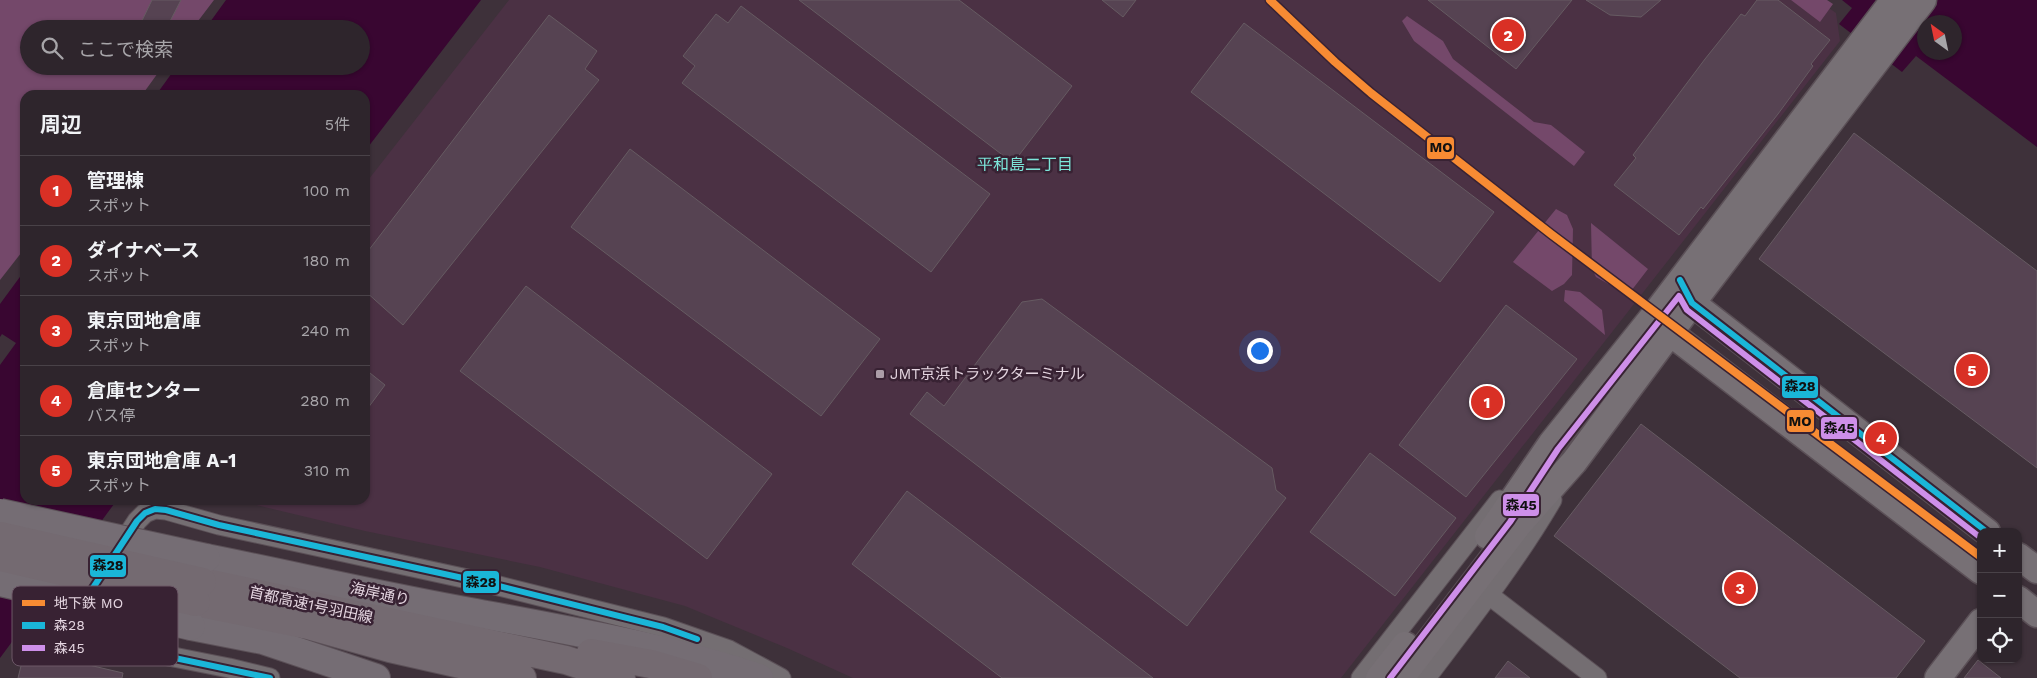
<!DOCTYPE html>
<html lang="ja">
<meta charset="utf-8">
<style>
body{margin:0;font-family:"Work Sans","Noto Sans JP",sans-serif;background:#3a3138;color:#f1f3f6}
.controls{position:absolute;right:15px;bottom:15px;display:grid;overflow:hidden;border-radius:10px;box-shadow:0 1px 4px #0004}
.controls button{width:45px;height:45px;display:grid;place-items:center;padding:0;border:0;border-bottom:1px solid #494248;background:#2e252c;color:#f1f3f6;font:25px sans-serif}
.compass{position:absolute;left:1917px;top:15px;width:45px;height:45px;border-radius:50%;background:#2e252c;box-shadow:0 1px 4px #0004;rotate:327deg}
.you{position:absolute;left:1259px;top:350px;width:18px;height:18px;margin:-12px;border:4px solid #fff;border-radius:50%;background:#1a73e8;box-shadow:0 0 0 8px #1a73e833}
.badge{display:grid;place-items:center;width:32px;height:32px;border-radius:50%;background:#d93025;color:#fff;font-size:16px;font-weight:700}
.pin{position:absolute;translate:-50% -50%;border:2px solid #fff;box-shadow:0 1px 5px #0006}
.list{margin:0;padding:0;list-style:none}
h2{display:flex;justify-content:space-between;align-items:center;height:65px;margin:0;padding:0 20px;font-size:21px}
h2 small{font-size:16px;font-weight:400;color:#a7a5a9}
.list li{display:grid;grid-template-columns:32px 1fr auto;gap:15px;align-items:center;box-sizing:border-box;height:70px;padding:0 20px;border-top:1px solid #494248}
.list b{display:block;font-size:19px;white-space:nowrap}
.list p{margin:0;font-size:16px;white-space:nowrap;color:#a7a5a9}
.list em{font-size:16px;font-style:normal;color:#a7a5a9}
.icon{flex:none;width:28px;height:28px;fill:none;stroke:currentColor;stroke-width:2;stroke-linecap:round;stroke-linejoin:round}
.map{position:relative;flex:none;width:2037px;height:678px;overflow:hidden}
.search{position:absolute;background:#2e252c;box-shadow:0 1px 4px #0004;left:20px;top:20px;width:350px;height:55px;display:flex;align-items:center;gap:12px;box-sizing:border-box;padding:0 18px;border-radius:28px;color:#a7a5a9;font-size:19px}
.panel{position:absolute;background:#2e252c;box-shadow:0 1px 4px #0004;left:20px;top:90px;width:350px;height:415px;border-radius:15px}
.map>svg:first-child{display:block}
.built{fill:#4b3144}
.green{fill:#74486a}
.water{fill:#390631;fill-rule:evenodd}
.pier{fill:#3e313a}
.building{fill:#564352;stroke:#665b62}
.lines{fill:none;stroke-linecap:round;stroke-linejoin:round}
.street-casing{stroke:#5b5057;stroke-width:21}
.secondary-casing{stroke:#5b5057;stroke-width:29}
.primary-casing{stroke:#5b5057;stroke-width:30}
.highway-casing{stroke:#5b5057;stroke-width:30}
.street{stroke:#746e72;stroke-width:19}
.secondary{stroke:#777075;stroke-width:26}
.primary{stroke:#756d74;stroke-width:28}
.highway{stroke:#746a71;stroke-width:28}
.primary-bridge-casing{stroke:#5b5057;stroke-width:30;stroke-linecap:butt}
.highway-bridge-casing{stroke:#5b5057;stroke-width:30;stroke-linecap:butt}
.primary-bridge{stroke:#756d74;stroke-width:28}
.highway-bridge{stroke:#746a71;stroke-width:28}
.bus-1-casing{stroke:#382233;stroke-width:10}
.bus-2-casing{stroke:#382233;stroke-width:10}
.bus-1{stroke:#1ab6d8;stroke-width:6}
.bus-2{stroke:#ce8fe9;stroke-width:6}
.metro-1-casing{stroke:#382233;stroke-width:11}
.metro-1{stroke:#f78b33;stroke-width:8}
.poi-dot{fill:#ab9ca7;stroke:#382233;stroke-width:2}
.labels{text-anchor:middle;stroke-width:5;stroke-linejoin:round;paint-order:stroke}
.poi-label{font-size:15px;fill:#e5d6e1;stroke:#382233;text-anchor:start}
.street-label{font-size:15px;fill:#e5d6e1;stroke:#382233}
.neighbourhood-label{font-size:16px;fill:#7ce6da;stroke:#382233}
.key{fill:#382233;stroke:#6c5867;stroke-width:1}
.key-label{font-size:14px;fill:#e5d6e1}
.line-badge{stroke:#382233;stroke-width:2}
.pale-badge-label{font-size:14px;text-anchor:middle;font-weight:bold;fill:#111}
</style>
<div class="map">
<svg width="2037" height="678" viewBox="0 0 2037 678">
<rect width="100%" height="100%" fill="#3e313a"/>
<path class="built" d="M509,0H1818L1836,13L1840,41L1341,678H853L787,648L685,606L540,567L365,531L235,500H365V184Z"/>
<path class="green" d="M0,0H214L192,29H29V66H163L142,95H25V248L0,280Z
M1791,0H1827L1833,4L1820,22Z
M1407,16L1443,41L1453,59L1534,122L1551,125L1585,152L1574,166L1414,41L1402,21Z
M1556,209L1567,215L1573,229L1572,275L1564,284L1552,291L1513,262Z
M1591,223L1648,269L1628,295L1596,277L1592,269Z
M1565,290L1580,292L1602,310L1605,335L1564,301Z"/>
<path class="water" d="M226,0H481L365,151V95H156L177,66H361V29H205Z
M1842,0H2037V147L1916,56L1902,72L1839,24L1852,8ZM1924,22H1954V52H1924Z
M25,270V500H117L0,658V304Z"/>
<path class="pier" d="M2,334L16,343L0,365V337Z"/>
<path class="building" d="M152,0H181L166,29H138Z
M799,0H959L1072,86L1013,163Z
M1102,0H1136L1123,17Z
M1428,0H1572L1516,69Z
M1586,0H1661L1641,17L1610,15Z
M1757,0H1778L1830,40L1811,64L1813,66L1778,114L1703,209L1701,207L1679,235L1614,185L1636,158L1633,155L1705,59L1741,14L1745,16Z
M741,6L990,194L931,272L682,83L695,66L683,56L716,14L728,23Z
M549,15L597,51L585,69L599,80L403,325L365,291V255Z
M1244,23L1494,212L1440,282L1191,92Z
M1854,133L2037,271V468L1759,259Z
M630,149L880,339L821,416L571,227Z
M526,286L772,474L707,559L460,371Z
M1042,299L1272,468L1276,490L1286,498L1187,626L910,414L927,392L944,406L1022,302Z
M1506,305L1577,359L1466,497L1399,445Z
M365,369L385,385L365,412Z
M1641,424L1925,641L1896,678H1740L1554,536Z
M1370,453L1456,518L1395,596L1310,532Z
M907,491L1153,678H1002L852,564Z
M25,650L123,673L122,678H18Z
M1978,660L2001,678H1964Z
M1508,661L1530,678H1495Z"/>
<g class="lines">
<defs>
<path id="street" d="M118,550L137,521L145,513L155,509L166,510L219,525L495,585L663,627L729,650L781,678
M91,592C77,613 85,634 108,644L229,668L270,678
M1489,595L1597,678
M1361,678L1500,500
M1426,678C1470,620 1515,563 1552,500"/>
<path id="secondary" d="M1684,287L1692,303L1987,532
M1656,322L1981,571
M1488,536L1551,444L1652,318L1894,0
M2018,556L2037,570
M2018,599L2037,614
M1379,678L1405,645
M1401,678L1519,524L1574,462L1692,303L1923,0
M1938,678L1981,622"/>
<path id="primary" d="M206,558C296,576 385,597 476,613C571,631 667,647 759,678
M191,626L263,640L376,678"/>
<path id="highway" d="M202,582L566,660L621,678
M196,602L308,625L390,648L522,678
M591,653L651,664L698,678"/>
</defs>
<use href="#street" class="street-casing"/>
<use href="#secondary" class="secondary-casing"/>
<use href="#primary" class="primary-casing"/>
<use href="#highway" class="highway-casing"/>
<use href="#street" class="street"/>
<use href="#secondary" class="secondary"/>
<use href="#primary" class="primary"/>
<use href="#highway" class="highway"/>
<defs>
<path id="primary-bridge" d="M0,513L206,558
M0,582L191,626"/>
<path id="highway-bridge" d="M0,536L202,582
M0,557L196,602"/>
</defs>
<use href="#primary-bridge" class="primary-bridge-casing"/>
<use href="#highway-bridge" class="highway-bridge-casing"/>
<use href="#primary-bridge" class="primary-bridge"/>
<use href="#highway-bridge" class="highway-bridge"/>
<defs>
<path id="bus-1" d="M1680,280L1692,303L1987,532
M270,678L108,644L95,636L88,627L84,615L85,600L137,521L145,513L155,509L166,510L219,525L495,585L663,627L697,639"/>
<path id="bus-2" d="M1390,678L1510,522L1558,449L1679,296L1687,310L1981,538"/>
</defs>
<use href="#bus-1" class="bus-1-casing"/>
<use href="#bus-2" class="bus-2-casing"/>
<use href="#bus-1" class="bus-1"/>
<use href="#bus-2" class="bus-2"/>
<defs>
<path id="metro-1" d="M1270,0L1335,62L1371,93L1551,234L1981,557"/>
</defs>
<use href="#metro-1" class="metro-1-casing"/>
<use href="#metro-1" class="metro-1"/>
</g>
<rect class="poi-dot" x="875" y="369" width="10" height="10" rx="2.5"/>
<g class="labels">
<g class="poi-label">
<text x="890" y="379">JMT京浜トラックターミナル</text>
</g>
<g class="street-label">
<text transform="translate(380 594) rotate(12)" y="5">海岸通り</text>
<text transform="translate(311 605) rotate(12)" y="5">首都高速1号羽田線</text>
</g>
<g class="neighbourhood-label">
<text x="1025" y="170">平和島二丁目</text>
</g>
</g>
<rect x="12" y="586" width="166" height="80" rx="8" class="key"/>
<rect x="22" y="600" width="23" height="6" fill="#f78b33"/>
<rect x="22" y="622" width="23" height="7" fill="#1ab6d8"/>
<rect x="22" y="645" width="23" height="6" fill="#ce8fe9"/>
<g class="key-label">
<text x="54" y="608">地下鉄 MO</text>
<text x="54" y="630">森28</text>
<text x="54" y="653">森45</text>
</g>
<g class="line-badge">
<rect x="1426" y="136" width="29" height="24" rx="5" fill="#f78b33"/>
<rect x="1781" y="375" width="38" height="24" rx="5" fill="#1ab6d8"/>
<rect x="1786" y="409" width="29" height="24" rx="5" fill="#f78b33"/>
<rect x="1820" y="416" width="38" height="24" rx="5" fill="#ce8fe9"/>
<rect x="1502" y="493" width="38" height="24" rx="5" fill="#ce8fe9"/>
<rect x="89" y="554" width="38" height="24" rx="5" fill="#1ab6d8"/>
<rect x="462" y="570" width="38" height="24" rx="5" fill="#1ab6d8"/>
</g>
<g class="pale-badge-label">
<text x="1441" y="152">MO</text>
<text x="1800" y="391">森28</text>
<text x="1800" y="426">MO</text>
<text x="1839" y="433">森45</text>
<text x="1521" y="510">森45</text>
<text x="108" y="570">森28</text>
<text x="481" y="587">森28</text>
</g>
</svg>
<div class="controls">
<button>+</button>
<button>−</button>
<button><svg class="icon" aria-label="locate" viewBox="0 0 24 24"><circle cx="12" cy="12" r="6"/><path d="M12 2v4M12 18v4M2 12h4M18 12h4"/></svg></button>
</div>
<svg class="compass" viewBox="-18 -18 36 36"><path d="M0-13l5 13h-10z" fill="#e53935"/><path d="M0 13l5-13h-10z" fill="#a7a5a9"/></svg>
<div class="you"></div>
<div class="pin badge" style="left:1487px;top:402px">1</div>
<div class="pin badge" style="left:1508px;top:35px">2</div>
<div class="pin badge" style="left:1740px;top:588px">3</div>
<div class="pin badge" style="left:1881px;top:438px">4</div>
<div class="pin badge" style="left:1972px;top:370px">5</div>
<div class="search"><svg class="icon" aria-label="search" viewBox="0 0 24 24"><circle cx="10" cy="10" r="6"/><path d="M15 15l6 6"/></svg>ここで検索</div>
<section class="panel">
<h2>周辺<small>5件</small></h2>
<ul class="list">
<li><span class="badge">1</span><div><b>管理棟</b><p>スポット</p></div><em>100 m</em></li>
<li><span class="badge">2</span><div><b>ダイナベース</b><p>スポット</p></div><em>180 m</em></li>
<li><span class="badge">3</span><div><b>東京団地倉庫</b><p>スポット</p></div><em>240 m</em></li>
<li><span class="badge">4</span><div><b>倉庫センター</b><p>バス停</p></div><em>280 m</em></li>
<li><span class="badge">5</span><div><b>東京団地倉庫 A-1</b><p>スポット</p></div><em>310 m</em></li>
</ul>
</section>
</div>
